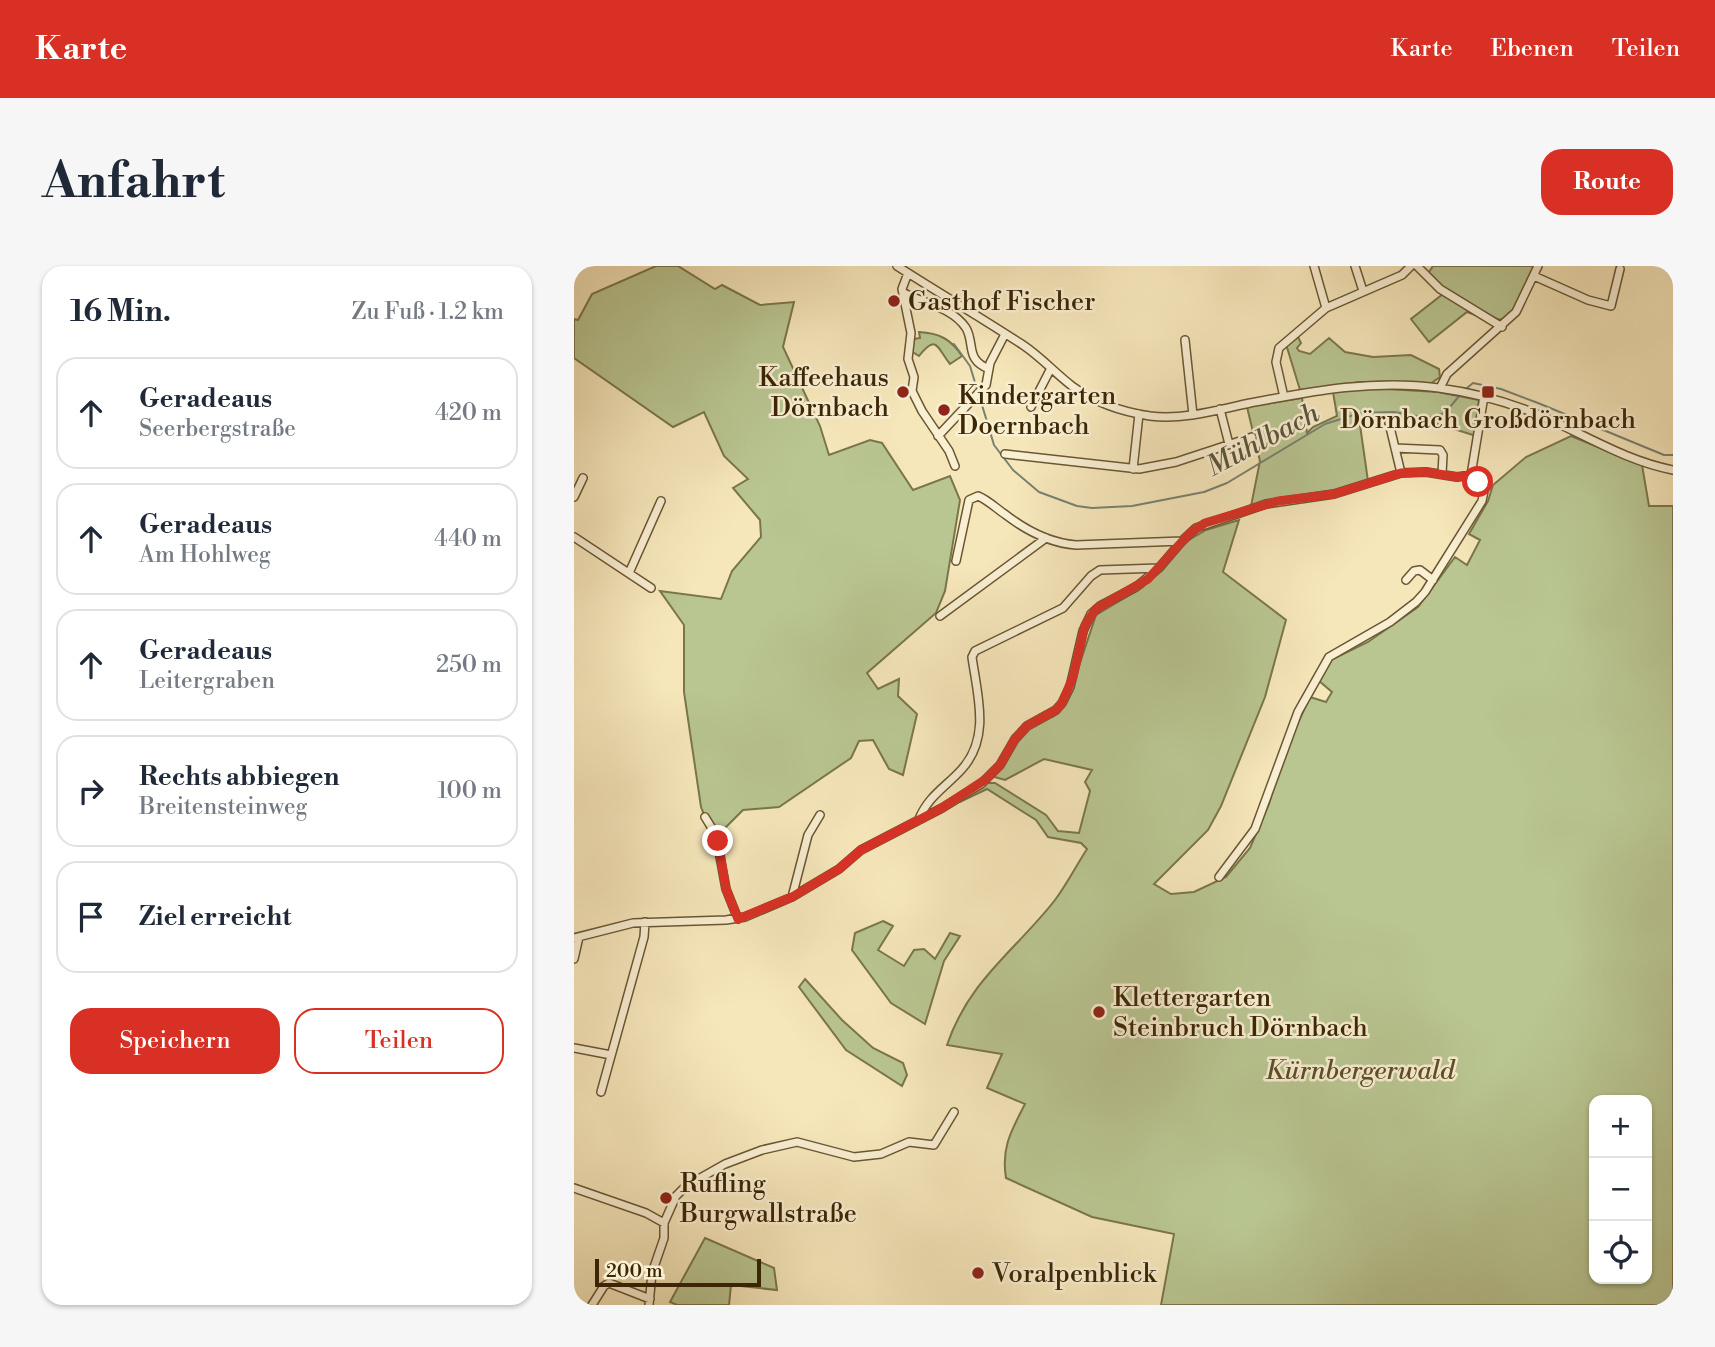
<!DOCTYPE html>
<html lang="de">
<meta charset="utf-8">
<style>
body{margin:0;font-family:"Libre Bodoni",serif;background:#f6f6f7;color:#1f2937}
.controls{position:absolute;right:21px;bottom:21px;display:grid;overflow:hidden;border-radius:14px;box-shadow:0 2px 5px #0004}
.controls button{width:63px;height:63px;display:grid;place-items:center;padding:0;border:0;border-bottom:2px solid #e0e1e3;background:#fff;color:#1f2937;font:35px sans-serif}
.scale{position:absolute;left:21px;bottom:18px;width:166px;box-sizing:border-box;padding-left:7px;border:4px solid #3c2604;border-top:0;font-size:19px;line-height:24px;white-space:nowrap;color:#3c2604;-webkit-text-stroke:5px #f9efd3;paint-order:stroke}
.stop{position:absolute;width:21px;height:21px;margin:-16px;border:5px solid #d93025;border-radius:50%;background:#fff}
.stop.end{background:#d93025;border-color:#fff;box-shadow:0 2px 7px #0008}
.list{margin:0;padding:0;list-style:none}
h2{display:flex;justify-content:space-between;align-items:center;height:91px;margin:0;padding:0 28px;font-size:30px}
h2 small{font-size:23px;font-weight:400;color:#747a83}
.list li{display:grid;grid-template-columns:46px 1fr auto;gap:21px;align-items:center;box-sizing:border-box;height:112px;margin:0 14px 14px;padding:0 14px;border:2px solid #e0e1e3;border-radius:21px}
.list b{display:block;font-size:26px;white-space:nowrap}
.list p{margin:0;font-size:23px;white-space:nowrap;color:#747a83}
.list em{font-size:23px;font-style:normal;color:#747a83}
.actions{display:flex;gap:14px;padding:21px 28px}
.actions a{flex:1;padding:16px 0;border:2px solid #d93025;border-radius:21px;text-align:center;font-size:24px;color:#d93025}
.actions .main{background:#d93025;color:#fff}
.icon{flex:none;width:38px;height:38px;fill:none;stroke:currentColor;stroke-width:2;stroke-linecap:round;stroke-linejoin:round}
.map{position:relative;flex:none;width:1099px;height:1039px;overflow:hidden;border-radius:21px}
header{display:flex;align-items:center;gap:42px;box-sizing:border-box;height:98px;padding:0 35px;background:#d93025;color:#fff}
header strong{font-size:33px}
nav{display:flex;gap:38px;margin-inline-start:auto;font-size:24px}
.intro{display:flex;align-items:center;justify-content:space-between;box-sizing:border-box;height:168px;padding:0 42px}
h1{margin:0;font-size:49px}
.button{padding:18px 32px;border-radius:21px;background:#d93025;color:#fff;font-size:24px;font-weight:700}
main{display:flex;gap:42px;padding:0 42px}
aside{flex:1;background:#fff;border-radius:21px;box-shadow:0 2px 5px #0004}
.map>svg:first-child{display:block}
.green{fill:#b9c692;stroke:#7a764b;stroke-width:2;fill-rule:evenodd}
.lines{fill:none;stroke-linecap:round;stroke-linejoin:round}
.stream{stroke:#788171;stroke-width:2}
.minor-casing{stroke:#6a5632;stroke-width:10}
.minor{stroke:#f9efd3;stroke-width:7}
.route{stroke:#d93025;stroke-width:9}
.poi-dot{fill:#8f2418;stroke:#f9efd3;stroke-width:2.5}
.labels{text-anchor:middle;stroke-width:5;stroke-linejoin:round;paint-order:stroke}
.poi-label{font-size:26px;fill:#3c2604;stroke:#f9efd3;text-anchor:start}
.park-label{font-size:26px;font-style:italic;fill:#5b4e28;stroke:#f9efd3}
.water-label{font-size:28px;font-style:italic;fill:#5a543a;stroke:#f9efd3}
</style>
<header>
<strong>Karte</strong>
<nav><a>Karte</a><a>Ebenen</a><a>Teilen</a></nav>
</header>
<div class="intro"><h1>Anfahrt</h1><a class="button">Route</a></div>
<main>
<aside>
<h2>16 Min.<small>Zu Fuß · 1.2 km</small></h2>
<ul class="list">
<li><svg class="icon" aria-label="ahead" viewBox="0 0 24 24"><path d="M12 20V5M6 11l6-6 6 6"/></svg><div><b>Geradeaus</b><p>Seerbergstraße</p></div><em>420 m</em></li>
<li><svg class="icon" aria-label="ahead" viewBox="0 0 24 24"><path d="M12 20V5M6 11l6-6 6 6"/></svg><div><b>Geradeaus</b><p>Am Hohlweg</p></div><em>440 m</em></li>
<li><svg class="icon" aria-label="ahead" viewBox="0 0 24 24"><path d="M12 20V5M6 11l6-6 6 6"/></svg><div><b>Geradeaus</b><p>Leitergraben</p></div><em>250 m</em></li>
<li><svg class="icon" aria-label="right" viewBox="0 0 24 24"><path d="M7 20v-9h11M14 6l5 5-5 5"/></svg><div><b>Rechts abbiegen</b><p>Breitensteinweg</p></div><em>100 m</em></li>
<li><svg class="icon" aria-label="arrive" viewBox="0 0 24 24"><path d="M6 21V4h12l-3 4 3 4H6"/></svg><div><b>Ziel erreicht</b></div></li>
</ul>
<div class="actions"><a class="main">Speichern</a><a>Teilen</a></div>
</aside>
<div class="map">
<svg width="1099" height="1039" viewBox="0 0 1099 1039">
<rect width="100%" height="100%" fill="#f6e7bb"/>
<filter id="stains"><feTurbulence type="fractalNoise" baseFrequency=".00286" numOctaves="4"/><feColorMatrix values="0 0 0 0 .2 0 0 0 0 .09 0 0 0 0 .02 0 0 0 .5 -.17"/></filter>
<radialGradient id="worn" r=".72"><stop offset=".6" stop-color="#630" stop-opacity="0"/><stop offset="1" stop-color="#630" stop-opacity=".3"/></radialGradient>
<path class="green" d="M82,0H104L141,23L148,19L186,39L220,36L209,81L246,160L255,189L296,174L308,177L339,224L376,210L386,234L371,325L362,347L293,407L304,423L325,413L324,430L343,448L329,509L315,503L299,474L285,475L277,492L205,541L169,544L147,566L131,551L127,541L110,426V359L86,325L147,333L158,305L187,271L186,254L159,222L174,213L150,190L130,146L99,161L0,92V53L4,54L18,28Z
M859,0H962L938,48L931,54L923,53L875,27L853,9Z
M869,28L913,53L893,46L855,76L837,53Z
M345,66C365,67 377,73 388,90L376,98C363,82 363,67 345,90L337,85L336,77L340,73L346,72Z
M723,69L727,77L723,82L725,85L736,88L755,72L771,86L799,91L837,89L865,103L866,111L856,118L787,116L726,124L712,78Z
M794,122L864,126L905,134L902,170L864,158L785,152L794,215L762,225L677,240L686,195L673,141L728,132L733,167L739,161L763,150L759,126Z
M997,170L1068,199L1075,240H1099V1039H587L600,968L518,951L432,912C427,882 437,865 451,838L413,822L428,788L373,779C395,714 442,684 481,634C493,618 502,600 513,583L507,577L474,571L462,554L413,523L386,536L384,535L412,517H421L472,549L484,565L505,567L516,525L511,516L518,504L470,493L431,514L417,510L449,468L458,459L480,450L493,436L522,349L569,321L613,275L632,264L665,254L649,306L712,354L691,431L647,540L634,564L580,618L597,628L620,626L652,611L676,582L695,538L708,491L736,431L752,436L758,426L744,414L757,394L794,376L844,341L881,291L893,299L906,274L895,268L914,235L919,219L952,191ZM1020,834H1073V1013H1020Z
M309,655L319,660L304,684L330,700L340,684L350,683L361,693L376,667L386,670L370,695L351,758L317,737L278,684L281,667Z
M231,713L268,754L299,782L329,797L333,809L328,820L272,784L225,721Z
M131,972L200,1002L203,1024L157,1019L155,1039H103L96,1036Z"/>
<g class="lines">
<path class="stream" d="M380,78L396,100L403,123
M893,122L899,117L927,123L964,137L1090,189H1099
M405,129L420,179L439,204L465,226L503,240L518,242L558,240L630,226L653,217L751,158L786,147L820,146L854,152L871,147L886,129"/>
<defs>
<path id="minor" d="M323,0C365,27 408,52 449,79C467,91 481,107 498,120C520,136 549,146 576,150C610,154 643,144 676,137C739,125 801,113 865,122C902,127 938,137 972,152C1015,171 1053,195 1099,204
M740,0L752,42
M781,0L789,25
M843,0L866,23L928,61
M334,7L328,23L337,67L334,93L340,111L338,125L348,145L375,185L381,200
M960,10L1014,34L1037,40L1046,3
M330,27C349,37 378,41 392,62C401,77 391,94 415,103
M611,74L619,149
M866,122L873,108L942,46L964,0
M710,131L702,96L705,82L752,42L828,9L837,0
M457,141L477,102
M646,143L655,178
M815,157L827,207
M364,170L412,119L416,97L431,68
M821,182L866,184L869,189L868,208
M431,188L565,203L602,196L678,171
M559,203L565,148
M0,231L9,212
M0,271L77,322
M382,295L395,234L404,230C414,234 423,243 432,249C453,265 476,277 502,279L608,275
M55,307L87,235
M832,314L840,305L846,304L859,314
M366,350L472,272
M131,551L142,569L152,623L164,653
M345,553C354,530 373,520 388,503C417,471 403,428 398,391L401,385L489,342L517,310L526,304L585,302L608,275L622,262L692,238L760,228L827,207L852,206L883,211L897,209L910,130
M645,611L681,563L724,446L755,391L816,356L842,336L851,326L908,235L910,225L897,209
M218,631L234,569L246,549
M0,672L59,657L152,654L171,651L218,631L265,603L287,584L368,542L407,518L426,499L441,473L453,460L482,444L488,437L496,421L509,365L517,348L526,340L562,321L585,302
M0,693L5,671
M0,782L37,789
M27,826L70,671L71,656
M0,922L72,947L90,957L102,930L112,920L151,898L188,884L223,876L280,891L307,888L335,876L360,879L380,846
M18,1039L30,1020L35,1017L76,1033
M75,1039L78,1007L90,972V957"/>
</defs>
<use href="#minor" class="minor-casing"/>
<use href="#minor" class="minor"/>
</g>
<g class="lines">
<path class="route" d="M144,575L152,623L164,653L218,631L265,603L287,584L368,542L412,513L426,499L441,473L453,460L482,444L488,437L499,411L511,359L522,343L574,313L616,267L631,257L704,235L760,228L827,207L852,206L883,211L898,209L904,216"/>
</g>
<g class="poi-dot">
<circle cx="320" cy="35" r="7"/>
<circle cx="329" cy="126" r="7"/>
<rect x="907" y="119" width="14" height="14" rx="3.5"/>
<circle cx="370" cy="144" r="7"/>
<circle cx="525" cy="746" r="7"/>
<circle cx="92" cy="932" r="7"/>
<circle cx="404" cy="1007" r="7"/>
</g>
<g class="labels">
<g class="poi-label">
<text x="334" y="44">Gasthof Fischer</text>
<text x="315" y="120" text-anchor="end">Kaffeehaus<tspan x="315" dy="30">Dörnbach</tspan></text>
<text x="384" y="138">Kindergarten<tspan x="384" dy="30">Doernbach</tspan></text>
<text x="914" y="162" text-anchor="middle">Dörnbach Großdörnbach</text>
<text x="539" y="740">Klettergarten<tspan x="539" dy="30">Steinbruch Dörnbach</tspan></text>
<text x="106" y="926">Rufling<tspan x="106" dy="30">Burgwallstraße</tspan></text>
<text x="418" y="1016">Voralpenblick</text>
</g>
<g class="park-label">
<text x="786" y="813">Kürnbergerwald</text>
</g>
<g class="water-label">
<text transform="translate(688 173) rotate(-28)" y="10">Mühlbach</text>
</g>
</g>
<rect width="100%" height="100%" filter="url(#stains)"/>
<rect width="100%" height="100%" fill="url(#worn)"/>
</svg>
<div class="controls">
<button>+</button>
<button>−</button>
<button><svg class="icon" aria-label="locate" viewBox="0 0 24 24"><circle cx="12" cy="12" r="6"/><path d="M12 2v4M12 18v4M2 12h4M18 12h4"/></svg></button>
</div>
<div class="scale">200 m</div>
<div class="stop" style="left:904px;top:216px"></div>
<div class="stop end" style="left:144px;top:575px"></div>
</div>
</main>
